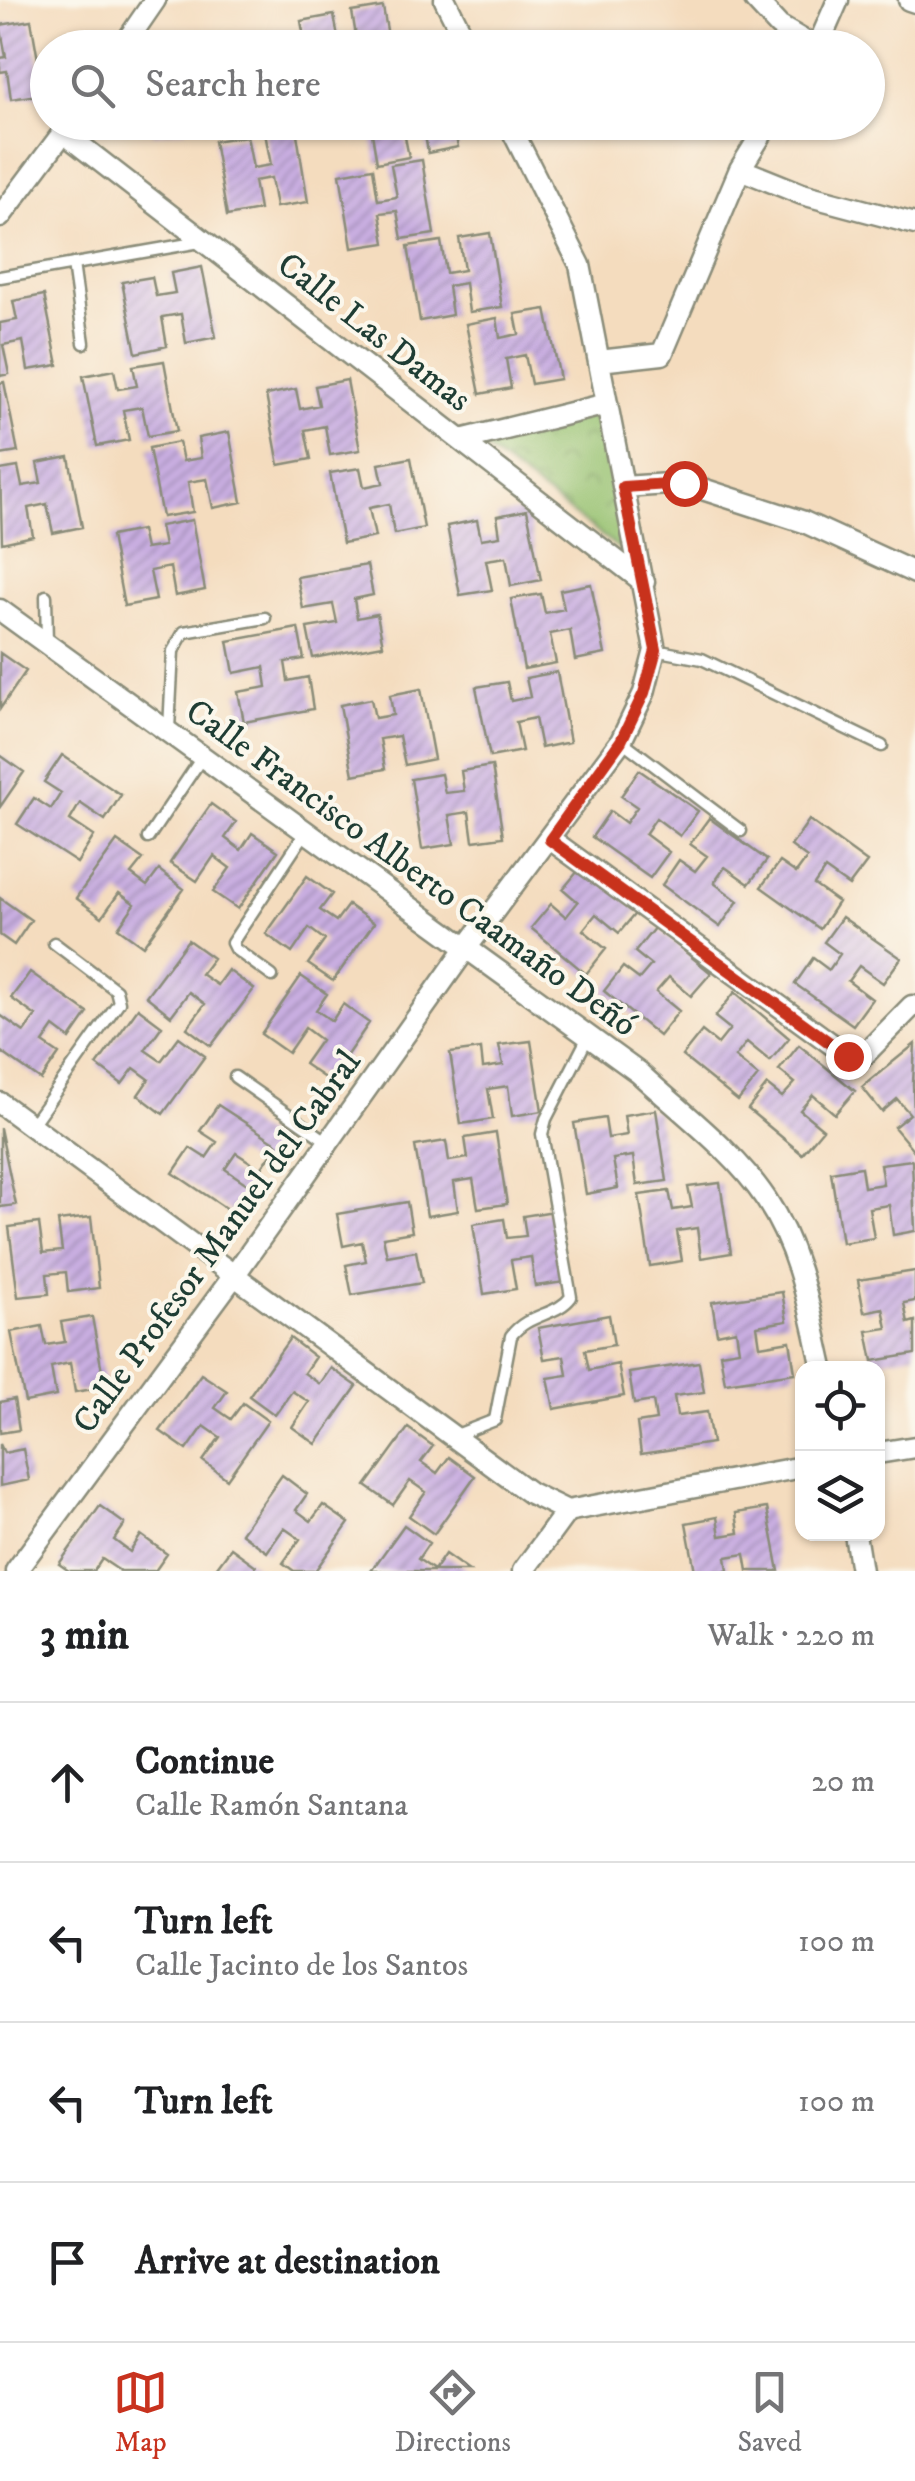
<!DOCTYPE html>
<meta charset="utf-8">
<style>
body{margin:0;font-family:"IM FELL DW Pica",serif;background:#f6f6f6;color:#202124}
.controls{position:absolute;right:30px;bottom:30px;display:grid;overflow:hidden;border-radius:20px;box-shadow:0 2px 8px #0004}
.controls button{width:90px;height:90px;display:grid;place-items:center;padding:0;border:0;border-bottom:2px solid #e0e0e0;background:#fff;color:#202124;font:50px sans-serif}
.stop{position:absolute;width:30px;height:30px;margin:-22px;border:8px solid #c8321e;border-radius:50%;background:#fff}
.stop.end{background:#c8321e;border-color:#fff;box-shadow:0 2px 10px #0008}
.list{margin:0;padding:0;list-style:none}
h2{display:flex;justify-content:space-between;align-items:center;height:130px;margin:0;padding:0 40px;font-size:42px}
h2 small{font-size:32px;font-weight:400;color:#757577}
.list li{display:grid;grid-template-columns:65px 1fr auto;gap:30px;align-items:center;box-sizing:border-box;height:160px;padding:0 40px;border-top:2px solid #e0e0e0}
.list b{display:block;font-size:38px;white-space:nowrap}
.list p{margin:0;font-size:32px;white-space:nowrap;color:#757577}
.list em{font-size:32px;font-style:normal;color:#757577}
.icon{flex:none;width:55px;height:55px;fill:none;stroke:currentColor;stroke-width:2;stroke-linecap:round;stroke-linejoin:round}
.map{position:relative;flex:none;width:915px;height:1571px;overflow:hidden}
.search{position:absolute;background:#fff;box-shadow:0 2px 8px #0004;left:30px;right:30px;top:30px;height:110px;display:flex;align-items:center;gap:25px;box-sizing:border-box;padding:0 35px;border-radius:55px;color:#757577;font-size:38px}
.sheet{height:770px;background:#fff}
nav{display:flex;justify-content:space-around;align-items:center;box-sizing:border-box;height:140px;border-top:2px solid #e0e0e0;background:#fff;font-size:28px;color:#757577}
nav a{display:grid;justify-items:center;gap:5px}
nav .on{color:#c8321e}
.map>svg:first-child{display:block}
.park{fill:url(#park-crowns);stroke:#5a7f52;stroke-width:2.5}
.building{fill:url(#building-hatch)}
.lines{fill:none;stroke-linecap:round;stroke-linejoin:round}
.lane-casing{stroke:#8a8c79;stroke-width:15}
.street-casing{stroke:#8a8c79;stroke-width:25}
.lane{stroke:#fff;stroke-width:10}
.street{stroke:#fff;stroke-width:20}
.route{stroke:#c8321e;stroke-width:12}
.labels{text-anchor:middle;stroke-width:8;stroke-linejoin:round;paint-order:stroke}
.street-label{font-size:35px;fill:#1f3d34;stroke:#fbf7ec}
</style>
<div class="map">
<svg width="915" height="1571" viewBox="0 0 915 1571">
<defs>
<pattern id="park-crowns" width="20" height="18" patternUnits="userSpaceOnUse" patternTransform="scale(2.5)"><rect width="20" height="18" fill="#96c16f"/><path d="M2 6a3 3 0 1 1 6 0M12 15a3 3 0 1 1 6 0" fill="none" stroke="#7a9e5c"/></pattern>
<pattern id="building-hatch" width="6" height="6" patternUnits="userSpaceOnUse" patternTransform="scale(2.5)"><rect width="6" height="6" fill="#c9aee1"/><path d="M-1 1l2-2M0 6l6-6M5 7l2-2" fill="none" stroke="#a38fb7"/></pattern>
</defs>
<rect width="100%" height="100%" fill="#fbf7ec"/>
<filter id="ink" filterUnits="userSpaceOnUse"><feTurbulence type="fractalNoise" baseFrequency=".01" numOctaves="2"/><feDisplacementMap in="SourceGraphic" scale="20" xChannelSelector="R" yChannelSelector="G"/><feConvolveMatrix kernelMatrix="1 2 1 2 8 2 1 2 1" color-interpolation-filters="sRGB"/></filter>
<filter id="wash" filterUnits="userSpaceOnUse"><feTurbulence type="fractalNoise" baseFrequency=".0048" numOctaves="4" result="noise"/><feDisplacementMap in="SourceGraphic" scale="40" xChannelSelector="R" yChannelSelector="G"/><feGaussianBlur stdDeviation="2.25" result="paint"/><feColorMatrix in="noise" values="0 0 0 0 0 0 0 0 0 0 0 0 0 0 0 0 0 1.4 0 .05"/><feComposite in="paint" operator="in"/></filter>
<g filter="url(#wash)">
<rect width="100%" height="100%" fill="#f4dcbe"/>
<path class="park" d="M597,413L633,559L479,444Z"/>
<g id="blocks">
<path class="building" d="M383,7L390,48H358L352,12Z
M334,15L340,48H306L301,21Z
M31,20L44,94L11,99L7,71L0,72V58L6,57L0,25Z
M151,122H185L186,129L153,134Z
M370,122H419L403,127L409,157L377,163Z
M423,122H453L458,147L428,153Z
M296,128L308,202L276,207L271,178L254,181L259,210L227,216L214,141L247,136L253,168L271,165L265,133Z
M422,160L434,234L402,239L397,211L380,213L385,243L352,248L340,174L373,168L378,200L397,197L391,165Z
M490,233L502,307L469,312L465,283L448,286L452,315L420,321L408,246L441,241L446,273L464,270L459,238Z
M202,267L216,337L186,343L181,314L162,317L167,346L136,353L122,282L152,277L156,296L175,293L171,273Z
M44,295L58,365L28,370L23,341L3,345L9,374L0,376V323L17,320L13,301Z
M546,309L560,379L531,384L525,355L506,359L511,388L480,394L466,324L497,318L500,338L519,334L515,314Z
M164,361L177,431L148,436L142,407L123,410L129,440L97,446L83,376L114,370L118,389L137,386L133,366Z
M347,380L360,450L330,455L325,426L305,430L311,459L279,465L266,395L296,389L300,409L319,405L315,386Z
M4,382L18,452L0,455V383Z
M229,432L242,502L213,508L207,479L188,482L193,512L162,517L149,448L179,442L183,461L201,458L198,438Z
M69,457L82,527L53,533L47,504L28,508L33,536L2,543L0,470L18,467L22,486L41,483L37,463Z
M411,458L424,528L394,534L389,504L369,508L375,537L343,543L330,473L360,468L364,487L383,483L379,464Z
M527,510L541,580L511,586L506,557L486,560L492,590L460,595L447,526L477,520L481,539L500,536L497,516Z
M192,520L205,590L175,596L170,567L150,571L156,600L124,606L111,536L141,530L145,549L164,546L160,526Z
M367,565L373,595L354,599L357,618L377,614L383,645L313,658L307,628L337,623L333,604L303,609L297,577Z
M591,584L605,654L575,660L570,630L550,634L556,663L524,669L511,599L541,594L545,613L564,609L560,590Z
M298,628L304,659L285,662L288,681L308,677L313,709L244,722L238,692L267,687L264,667L234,673L228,641Z
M0,653L26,671L0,709Z
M557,672L570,742L541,748L535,718L516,722L522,751L490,757L476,687L507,682L511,701L530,697L526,678Z
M421,689L434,759L405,765L399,736L380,739L385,769L353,775L340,705L371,699L375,718L393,715L390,695Z
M0,755L24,772L0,807Z
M62,755L121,795L105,820L80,803L70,820L94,836L77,863L17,824L34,798L51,809L61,793L44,782Z
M492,766L503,837L473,841L469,812L449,815L454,844L422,849L411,779L441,774L445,793L464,791L461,771Z
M639,770L698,811L680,836L656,818L645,834L669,852L650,878L592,837L610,811L626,823L637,807L621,796Z
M211,804L236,822L225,838L241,850L252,833L278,851L238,909L213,892L230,868L214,856L197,881L170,863Z
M709,818L767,860L749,884L725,867L714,883L738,901L720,927L662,885L679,860L695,871L707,856L690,844Z
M809,820L867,862L849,886L825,869L814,885L838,902L820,929L761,887L780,862L796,873L807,858L791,846Z
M117,841L143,859L131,874L147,886L159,870L184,889L143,946L118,928L135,904L119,893L102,917L76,898Z
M583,865L638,910L619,933L596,914L583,930L606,949L586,974L531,928L551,904L566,917L578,902L563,889Z
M307,876L332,894L320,910L336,921L348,905L374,923L333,981L308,964L325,940L309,928L292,953L266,934Z
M0,898L31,920L14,945L0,935Z
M842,917L901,958L883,983L859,966L848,981L872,999L853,1025L795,984L813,958L829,970L840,954L824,942Z
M655,927L711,973L691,996L669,977L656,992L679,1011L659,1036L604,991L623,967L639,979L651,965L635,952Z
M188,940L213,958L201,974L217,985L228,970L254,989L211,1046L187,1028L205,1004L189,992L171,1016L146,996Z
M30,972L88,1013L70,1039L54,1027L43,1043L59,1054L41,1080L0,1051V1015L24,1032L36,1016L11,998Z
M301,976L327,994L316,1010L332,1021L343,1004L369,1023L329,1081L304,1064L321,1040L305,1028L288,1053L261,1034Z
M735,992L789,1038L770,1061L747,1042L735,1057L758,1076L738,1101L682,1056L702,1031L718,1044L730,1029L715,1017Z
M138,1008L162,1026L145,1050L161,1061L179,1037L205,1056L163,1114L138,1095L149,1079L134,1068L122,1084L97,1065Z
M531,1041L542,1111L512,1116L508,1086L488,1089L493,1119L461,1124L450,1053L481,1049L483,1068L503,1065L499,1045Z
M915,1044L913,1084L915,1152L894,1127L910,1114L897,1099L882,1112L862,1087Z
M799,1045L855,1091L835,1114L813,1095L800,1110L823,1129L802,1154L748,1109L767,1085L782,1097L795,1083L779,1070Z
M218,1105L278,1144L261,1169L236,1153L225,1169L250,1186L233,1213L173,1173L190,1148L206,1158L217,1142L200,1131Z
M656,1110L667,1181L637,1185L633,1156L613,1159L618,1188L586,1194L574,1123L605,1118L608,1138L627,1135L624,1115Z
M0,1128L16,1205L0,1207Z
M496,1133L507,1204L478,1208L473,1179L454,1182L458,1211L427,1216L415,1146L446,1141L449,1161L468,1158L465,1138Z
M912,1160L915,1231L893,1235L889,1205L869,1208L874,1238L842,1243L831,1172L861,1167L864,1187L883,1184L880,1164Z
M720,1183L731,1253L701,1258L697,1228L677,1231L682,1261L650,1266L639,1195L669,1191L673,1210L692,1207L688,1187Z
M407,1202L412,1232L383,1237L387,1256L416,1251L422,1283L352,1295L346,1265L366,1261L362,1242L343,1246L337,1214Z
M554,1211L565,1282L535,1286L531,1257L511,1260L516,1289L484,1294L473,1224L504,1219L507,1238L526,1236L523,1216Z
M91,1217L99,1288L68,1292L66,1272L47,1274L49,1294L18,1297L9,1227L39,1223L43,1253L62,1251L58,1221Z
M915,1271V1301L904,1303L908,1323L915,1321V1354L873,1361L867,1331L887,1328L883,1308L864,1312L858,1280Z
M782,1292L787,1321L757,1326L760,1346L790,1341L795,1373L725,1383L720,1353L739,1350L736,1330L717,1334L712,1302Z
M609,1315L614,1345L585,1350L589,1370L618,1364L624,1396L554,1409L548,1378L567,1375L564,1356L544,1359L538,1328Z
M92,1317L105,1387L75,1392L70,1363L51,1367L56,1396L25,1402L11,1332L42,1326L46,1345L65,1342L61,1322Z
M290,1338L315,1357L304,1373L320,1384L331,1368L357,1386L316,1444L292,1427L309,1402L292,1391L275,1415L249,1396Z
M699,1362L704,1392L674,1396L677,1416L707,1412L712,1443L641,1454L637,1423L656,1420L653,1401L634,1404L629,1373Z
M201,1374L227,1391L215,1408L231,1419L243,1403L268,1421L227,1479L203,1461L220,1437L204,1426L187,1450L160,1431Z
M14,1399L19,1430L0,1433V1402Z
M408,1428L433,1446L421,1462L437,1473L449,1457L475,1476L434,1534L409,1516L426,1492L410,1481L393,1505L366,1486Z
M0,1444L4,1453L23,1449L29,1480L0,1486Z
M282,1475L307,1494L296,1510L311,1521L323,1505L349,1523L315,1571H294L283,1563L300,1539L284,1528L267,1552L241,1533Z
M100,1506L125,1524L114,1540L130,1552L141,1535L167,1554L155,1571H120L102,1559L94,1571H69L59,1564Z
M767,1508L779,1571H748L745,1554L726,1557L728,1571H695L686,1523L717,1517L720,1536L739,1533L736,1513Z
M404,1525L429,1543L418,1559L434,1570L445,1554L469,1571H371Z
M231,1548L256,1566L253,1571H214Z"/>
</g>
</g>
<g filter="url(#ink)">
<use href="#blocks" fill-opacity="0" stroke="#8a8c79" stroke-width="2.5"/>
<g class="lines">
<defs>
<path id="lane" d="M73,264L84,343
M0,277L200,242
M46,596L47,643
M655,650L702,659L882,746
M169,729L173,651L184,632L265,618
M622,741L741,831
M148,838L203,756
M272,976L235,949L232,943L307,830
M235,1077L328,1142
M31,1126L119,1002L116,990L54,943
M454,1436L495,1420L511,1336C528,1313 557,1316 571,1297L542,1134L546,1119L588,1037"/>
<path id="street" d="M445,0L469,48
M755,0L779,26L816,48
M909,0L915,2
M122,48L155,0
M817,48L838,0
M64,133L644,582
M740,169L802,194L915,224
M0,217L71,122
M599,361L662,354L740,169L769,122
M461,440L607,404
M623,487L684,483L804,522L915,573
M0,610L639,1073C681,1112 734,1151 766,1199C800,1250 810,1311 823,1368
M550,839L848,1056H863L912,1006
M0,1103L530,1493L567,1511
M878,1453L915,1447
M855,1534L861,1571
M16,1571L233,1277L467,947L621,741L644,693L655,650L580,265L508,122
M523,1571L567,1511L802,1467"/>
</defs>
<use href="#lane" class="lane-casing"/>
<use href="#street" class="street-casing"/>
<use href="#lane" class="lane"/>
<use href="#street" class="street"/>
</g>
</g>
<g class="lines" filter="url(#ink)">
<path class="route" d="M684,483L623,487L656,650L644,693L621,741L550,840L848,1056"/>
</g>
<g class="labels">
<g class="street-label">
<text transform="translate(375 331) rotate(38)" y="12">Calle Las Damas</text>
<text transform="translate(412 867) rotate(36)" y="12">Calle Francisco Alberto Caamaño Deñó</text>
<text transform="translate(216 1241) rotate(-54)" y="12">Calle Profesor Manuel del Cabral</text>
</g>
</g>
</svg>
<div class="controls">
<button><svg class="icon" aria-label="locate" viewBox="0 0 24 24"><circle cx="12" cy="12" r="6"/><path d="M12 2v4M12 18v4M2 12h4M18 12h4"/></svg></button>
<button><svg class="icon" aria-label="layers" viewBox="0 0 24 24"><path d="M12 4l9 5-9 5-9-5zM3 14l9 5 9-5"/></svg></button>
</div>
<div class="stop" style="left:684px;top:483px"></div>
<div class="stop end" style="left:848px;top:1056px"></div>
<div class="search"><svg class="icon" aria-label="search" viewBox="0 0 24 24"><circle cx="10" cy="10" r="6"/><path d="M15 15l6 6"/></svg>Search here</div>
</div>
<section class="sheet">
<h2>3 min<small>Walk · 220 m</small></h2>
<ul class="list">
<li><svg class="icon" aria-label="ahead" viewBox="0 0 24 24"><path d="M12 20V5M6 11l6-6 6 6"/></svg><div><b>Continue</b><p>Calle Ramón Santana</p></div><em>20 m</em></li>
<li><svg class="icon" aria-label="left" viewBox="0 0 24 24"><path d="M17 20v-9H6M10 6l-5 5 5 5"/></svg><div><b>Turn left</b><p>Calle Jacinto de los Santos</p></div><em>100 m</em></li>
<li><svg class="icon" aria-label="left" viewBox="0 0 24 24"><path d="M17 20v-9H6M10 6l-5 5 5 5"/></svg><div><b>Turn left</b></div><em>100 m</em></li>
<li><svg class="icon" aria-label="arrive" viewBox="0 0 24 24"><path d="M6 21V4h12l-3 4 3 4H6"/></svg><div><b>Arrive at destination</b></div></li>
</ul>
</section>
<nav>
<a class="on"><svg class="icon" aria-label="map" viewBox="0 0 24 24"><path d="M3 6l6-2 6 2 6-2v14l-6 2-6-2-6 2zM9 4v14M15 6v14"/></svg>Map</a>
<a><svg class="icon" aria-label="directions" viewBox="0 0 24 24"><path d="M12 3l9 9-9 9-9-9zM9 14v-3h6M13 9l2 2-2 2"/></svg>Directions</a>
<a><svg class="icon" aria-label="saved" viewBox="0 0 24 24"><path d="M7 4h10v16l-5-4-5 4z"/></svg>Saved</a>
</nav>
